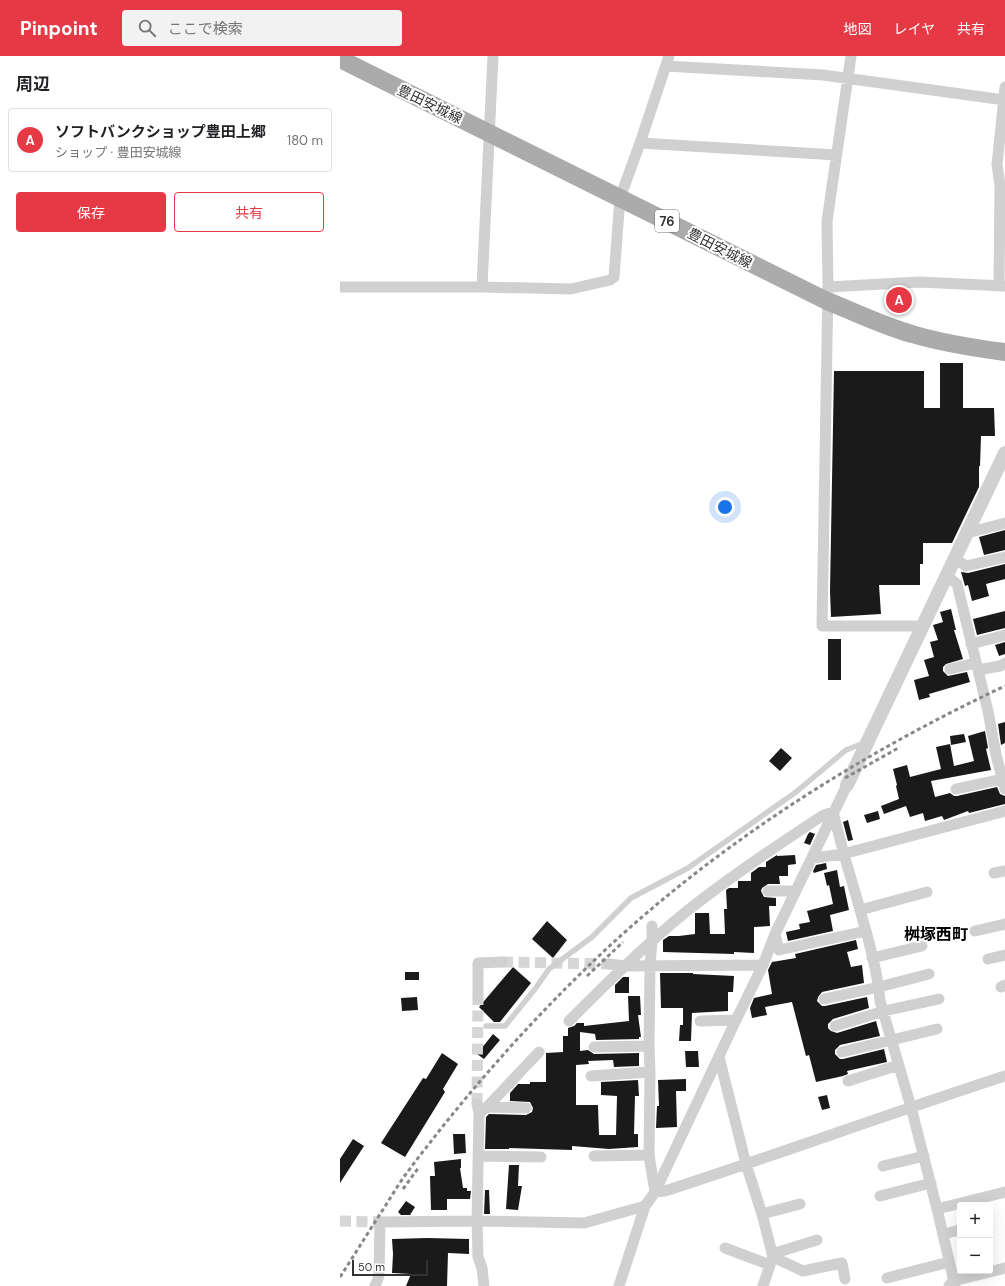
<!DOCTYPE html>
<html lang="ja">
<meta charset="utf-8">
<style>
body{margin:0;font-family:"DM Sans","Noto Sans JP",sans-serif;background:#f2f2f2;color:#202124}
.controls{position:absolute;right:12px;bottom:12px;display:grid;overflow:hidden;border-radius:4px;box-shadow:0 4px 16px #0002}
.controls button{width:36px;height:36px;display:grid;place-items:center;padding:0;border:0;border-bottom:1px solid #e0e0e0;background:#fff;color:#202124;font:20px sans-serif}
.scale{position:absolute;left:12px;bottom:10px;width:76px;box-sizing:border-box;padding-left:4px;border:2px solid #333;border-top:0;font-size:11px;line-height:14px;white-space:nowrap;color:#333;-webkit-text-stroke:3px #fff;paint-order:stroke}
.you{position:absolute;left:385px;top:451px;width:14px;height:14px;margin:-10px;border:3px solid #fff;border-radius:50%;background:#1a73e8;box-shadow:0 0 0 6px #1a73e833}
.badge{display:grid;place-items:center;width:26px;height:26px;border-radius:50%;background:#e63946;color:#fff;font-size:13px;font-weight:700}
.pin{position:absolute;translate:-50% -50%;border:2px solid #fff;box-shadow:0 1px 4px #0006}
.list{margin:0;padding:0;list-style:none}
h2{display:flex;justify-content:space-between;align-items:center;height:52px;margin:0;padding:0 16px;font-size:17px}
h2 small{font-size:13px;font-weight:400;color:#757577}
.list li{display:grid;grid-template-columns:26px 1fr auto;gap:12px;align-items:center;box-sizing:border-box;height:64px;margin:0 8px 8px;padding:0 8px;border:1px solid #e0e0e0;border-radius:4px}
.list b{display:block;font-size:15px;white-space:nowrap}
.list p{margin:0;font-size:13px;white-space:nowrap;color:#757577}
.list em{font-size:13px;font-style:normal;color:#757577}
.actions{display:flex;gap:8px;padding:12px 16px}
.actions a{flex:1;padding:9px 0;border:1px solid #e63946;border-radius:4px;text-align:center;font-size:14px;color:#e63946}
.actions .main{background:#e63946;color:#fff}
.icon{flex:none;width:22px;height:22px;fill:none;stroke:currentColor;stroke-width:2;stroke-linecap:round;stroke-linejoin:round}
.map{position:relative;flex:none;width:665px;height:1230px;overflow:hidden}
header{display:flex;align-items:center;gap:24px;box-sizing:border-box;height:56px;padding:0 20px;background:#e63946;color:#fff}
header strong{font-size:19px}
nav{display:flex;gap:22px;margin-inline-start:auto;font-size:14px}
.search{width:280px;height:36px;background:#f2f2f2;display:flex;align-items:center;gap:10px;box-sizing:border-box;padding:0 14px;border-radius:4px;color:#757577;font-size:15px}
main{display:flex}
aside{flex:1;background:#fff}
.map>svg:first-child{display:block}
.building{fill:#1a1a1a}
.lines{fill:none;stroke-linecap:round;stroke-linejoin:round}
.minor-tunnel{stroke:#d6d6d6;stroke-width:11;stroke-dasharray:11 5.5;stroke-linecap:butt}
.service{stroke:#d0d0d0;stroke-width:5.5}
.minor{stroke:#d0d0d0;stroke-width:11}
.tertiary{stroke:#d0d0d0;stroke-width:14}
.primary{stroke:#ababab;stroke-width:18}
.rail{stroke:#888;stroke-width:3;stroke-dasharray:4 3;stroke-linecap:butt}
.labels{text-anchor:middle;stroke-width:4;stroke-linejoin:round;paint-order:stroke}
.shield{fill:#fff;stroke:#707070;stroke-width:1}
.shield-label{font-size:13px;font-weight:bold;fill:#333}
.street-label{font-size:14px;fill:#333;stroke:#fff}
.quarter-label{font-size:16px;font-weight:bold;fill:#000;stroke:#fff}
</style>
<header>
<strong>Pinpoint</strong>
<div class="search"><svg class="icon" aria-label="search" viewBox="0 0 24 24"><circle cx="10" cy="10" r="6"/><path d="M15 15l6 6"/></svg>ここで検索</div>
<nav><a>地図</a><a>レイヤ</a><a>共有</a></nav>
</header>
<main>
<aside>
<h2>周辺<small></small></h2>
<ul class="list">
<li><span class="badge">A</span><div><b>ソフトバンクショップ豊田上郷</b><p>ショップ · 豊田安城線</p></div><em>180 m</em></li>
</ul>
<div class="actions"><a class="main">保存</a><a>共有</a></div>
</aside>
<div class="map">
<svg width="665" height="1230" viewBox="0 0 665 1230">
<rect width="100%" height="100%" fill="#fff"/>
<path class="building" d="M600,307H623V352H654L655,380H641L640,410H639V431L612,487H583V508H580V529H539L541,558L491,561L490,535L494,315H584V352H600Z
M665,474V494L644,499L639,481Z
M665,508V523L646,528L649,540L632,545L628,529L625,530L621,516L628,517Z
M611,553L616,574H614L623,603L606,608L603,611V615L608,620L627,616L630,626L589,638L590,641L579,644L574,624L589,620L584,604L594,601L590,586L598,584L593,569L603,566L600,556Z
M665,555V572L637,579L633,563Z
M488,583H501V624H488Z
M665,586V598L659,600L655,589Z
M665,666V687L661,689L658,668Z
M645,675L648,692L646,693L651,714L591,725L595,741L610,737L614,740H617L657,731L660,738L665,740V748L629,757L628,755L604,764L602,760L585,765L583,757L570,761L566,750L544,758L541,750L559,743L556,730L557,729L553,713L567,709L570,721L601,713L596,691L610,688L614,710L634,705L628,680Z
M624,678L626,686L611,689L610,680Z
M441,692L452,702L440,715L429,705Z
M538,755L540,763L527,767L524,759Z
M508,764L513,784L508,785L503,766Z
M470,776L475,778L470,789L464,787L468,778Z
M437,799V800L455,799L456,808L448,809V820H439L440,828H428L422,832L421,835L424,841L436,842V850H429L430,870L414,871V897L394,896V898L323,896V884L329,880H339L355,878V857H369L370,878H385L384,853H387L386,834L389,832H398V825H411V817L419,811H426V806Z
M486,807L487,813L474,817L473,815L476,809Z
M497,814L500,831L504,830L509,854L490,859L493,875L448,885L446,876L460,873L459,868L470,866L467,855L493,848L489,829L487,830L484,817Z
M207,865L227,884L213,902L192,883Z
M516,884L518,893L507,896L511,911L522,909L524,927L482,936L478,941L477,945L482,950H485L527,941L529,952L493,963L488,968V972L491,975L497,977L536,965L540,980L500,989L495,994V998L500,1003H503L544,993L547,1006L507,1015L508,1018L503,1020L476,1026L469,999L466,1000L452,946L425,951L427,959L412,962L410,952L414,942L432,938L428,914L432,906L456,902L455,898Z
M173,911L191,927L160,966H154L139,951Z
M65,916H79V924H65Z
M320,917H353V918L394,920L393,936H388V955L352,957L351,985H339L340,969H343V952H321Z
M283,921H289V937H275V929Z
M288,940H300L301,959H298L301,981H299V983L256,984L255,978L240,976V995L248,994L254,998L299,997V1010L274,1011L273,1004L248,1005L249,1008L236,1009V1049H258L259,1079H276L277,1040L261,1039V1026L298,1024L299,1040H295L294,1078H298V1091L269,1093L232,1090V1094L169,1092V1093H145L146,1061L149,1058L186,1059L192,1056L193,1052L190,1046L170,1045V1037L178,1028H190V1026H206V997L223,996V980H228V972L234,970L237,967H244V970L289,965Z
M77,941L78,954L62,955L61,942Z
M153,978L160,984L144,1003L137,998Z
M345,995H358L359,1011H346Z
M102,997L118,1008L103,1033L105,1036L65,1101L41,1087L83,1022L86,1023Z
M346,1023V1035H336L337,1071L316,1072L317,1050H319L318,1024Z
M487,1039L490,1052L482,1054L478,1041Z
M113,1078H125L126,1097L114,1098Z
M13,1083L24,1090L0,1127V1103Z
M121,1103V1112H120L123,1132H127V1135H131L130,1143H107V1154H91L90,1120H95L94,1106Z
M169,1109H179L178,1130H182L178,1154L166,1153Z
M145,1134H149L150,1158H144Z
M66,1145L75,1151L70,1159H61L58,1156Z
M87,1182L129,1183V1198L108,1197L107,1230H66L71,1218L52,1217L53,1198L52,1183Z"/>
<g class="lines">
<path class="minor-tunnel" d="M162,906L269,908
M137,1048L138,941
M0,1165L40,1166"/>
<path class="service" d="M146,970H165L195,933L209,913L252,881L291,842L348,812L456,736L506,694L524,687"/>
<path class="minor" d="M511,0L487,165L488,231L482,570H583
M326,10L483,19L665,44
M300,87L497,99
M659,230L660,129L657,109L665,31
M0,231H142L231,233L270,224L274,221L280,142L300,87L329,0
M142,231L153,0
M488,231L579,226L665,230
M627,477L665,467
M615,503L626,510L665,501
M607,520L617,528L648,655L656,699L665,733
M631,588L665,579
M610,613L636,607
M638,614L660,610L665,607
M616,733L662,723
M473,802L503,798L665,755
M654,817L665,815
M428,835H456
M520,854L587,836
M312,870V885L310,909L309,990L310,1016L309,1099L315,1136
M635,875L665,868
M435,878L439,894L526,875
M532,902L582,890
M648,903L665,899
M269,908L285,910L423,909
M661,931L665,929
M138,941V907L162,906
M484,943L539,931L589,918
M229,965C267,927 305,889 347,855C390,821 436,790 482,760L493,756C500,785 508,814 517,843C526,876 537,910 540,945L571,1051L597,1153L615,1230
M360,965L396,964
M495,970L544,955L599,943
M254,991L309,990
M502,996L597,973
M379,1001L406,1108L422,1158L433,1201L463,1215L502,1207L505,1223
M251,1020L310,1016
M508,1025L559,1009
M137,1048L139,1057L137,1165L138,1201L142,1212L144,1230
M147,1051L186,1052
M139,1057L147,1051L199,996
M138,1100L201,1101
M254,1100L309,1099
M543,1110L584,1100
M315,1136L325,1135C439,1098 551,1057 665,1020
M540,1140L591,1127
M597,1153L665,1136
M422,1158L460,1148
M603,1178L620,1174
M385,1192L430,1209
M432,1198L477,1184
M547,1222L609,1206
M35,1230L39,1220L40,1166L137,1165L244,1167L305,1150
M279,1230L305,1150L315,1136L396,964L423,909L435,878L507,729
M423,1230L432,1203
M609,1230L613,1225L665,1212"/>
<path class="tertiary" d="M507,729L665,397"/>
<path class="primary" d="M0,3L487,245C515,256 543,270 572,278C602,287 634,292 665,296"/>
<path class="rail" d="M505,722L560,691
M247,920L283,886
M63,1133L79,1111
M0,1221C15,1198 29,1175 44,1152C51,1141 58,1129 66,1118C125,1039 190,965 262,897C379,787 520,698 665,630"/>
</g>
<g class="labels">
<rect class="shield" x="315" y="154" width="24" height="22" rx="3"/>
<g class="shield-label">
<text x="327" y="170">76</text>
</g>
<g class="street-label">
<text transform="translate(90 48) rotate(26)" y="5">豊田安城線</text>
<text transform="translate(380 192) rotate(27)" y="5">豊田安城線</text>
</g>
<g class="quarter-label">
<text x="596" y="884">桝塚西町</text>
</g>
</g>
</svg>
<div class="controls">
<button>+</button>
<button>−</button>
</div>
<div class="scale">50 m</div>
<div class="you"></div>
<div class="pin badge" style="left:559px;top:244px">A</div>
</div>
</main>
